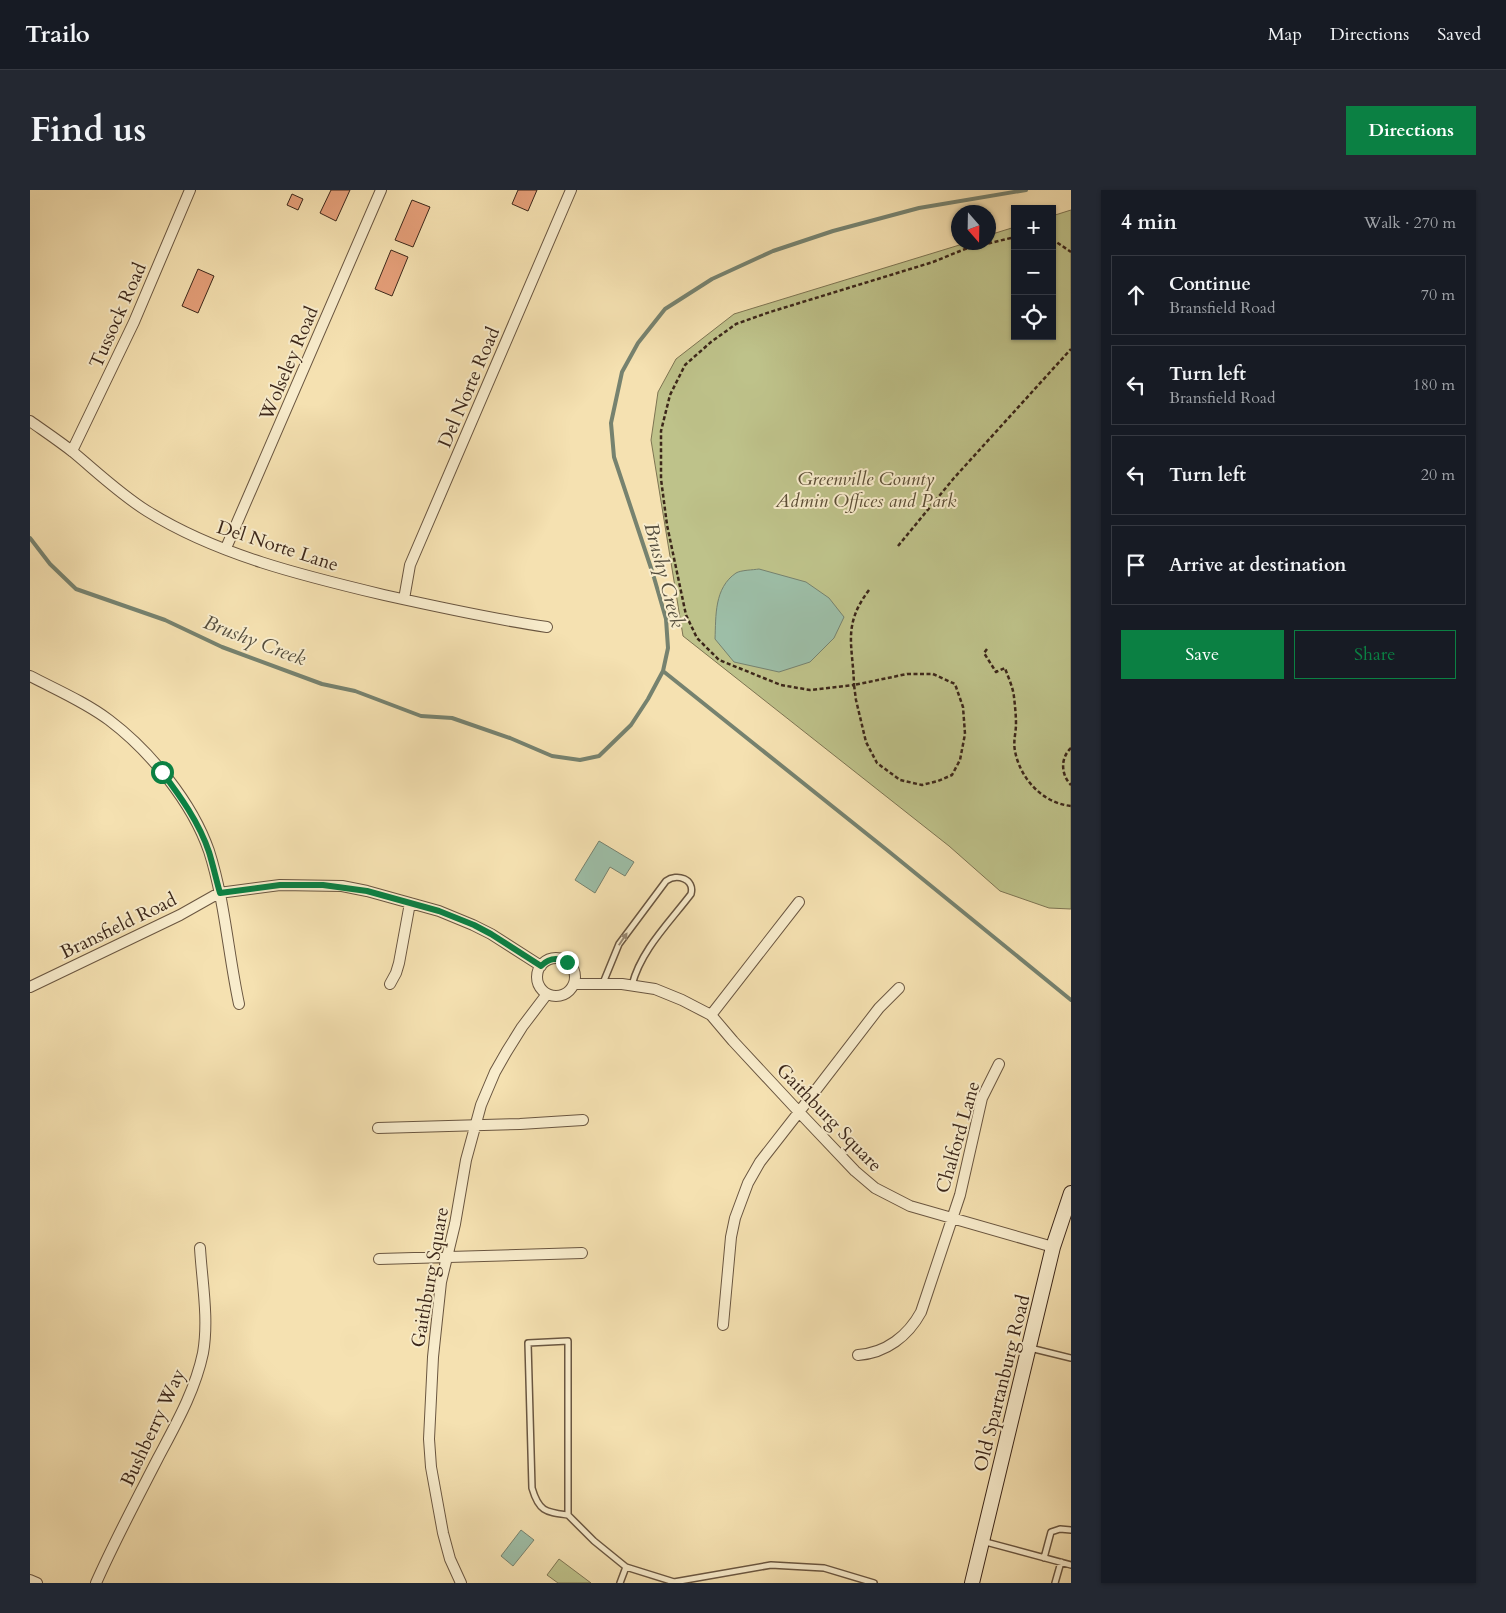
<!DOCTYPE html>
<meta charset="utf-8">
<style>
body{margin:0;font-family:Cardo,serif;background:#242831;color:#f1f3f6}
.controls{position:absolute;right:15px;top:15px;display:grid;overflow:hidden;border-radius:0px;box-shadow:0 1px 4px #0004}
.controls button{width:45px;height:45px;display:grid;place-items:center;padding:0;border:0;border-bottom:1px solid #363941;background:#171b24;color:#f1f3f6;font:25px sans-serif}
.compass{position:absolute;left:921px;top:15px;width:45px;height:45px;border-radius:50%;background:#171b24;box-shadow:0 1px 4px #0004;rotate:160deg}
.stop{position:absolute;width:15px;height:15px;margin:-11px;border:4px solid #0b8043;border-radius:50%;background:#fff}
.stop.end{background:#0b8043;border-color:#fff;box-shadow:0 1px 5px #0008}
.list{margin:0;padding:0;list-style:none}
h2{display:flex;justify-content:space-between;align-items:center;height:65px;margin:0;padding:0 20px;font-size:21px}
h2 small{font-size:16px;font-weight:400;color:#9ea1a6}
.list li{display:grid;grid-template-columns:32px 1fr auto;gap:15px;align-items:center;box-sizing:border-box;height:80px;margin:0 10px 10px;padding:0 10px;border:1px solid #363941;border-radius:0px}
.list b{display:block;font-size:19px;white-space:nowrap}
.list p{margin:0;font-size:16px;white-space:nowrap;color:#9ea1a6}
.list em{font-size:16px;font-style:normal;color:#9ea1a6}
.actions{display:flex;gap:10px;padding:15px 20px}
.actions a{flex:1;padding:11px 0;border:1px solid #0b8043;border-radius:0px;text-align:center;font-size:18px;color:#0b8043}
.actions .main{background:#0b8043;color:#fff}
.icon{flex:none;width:28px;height:28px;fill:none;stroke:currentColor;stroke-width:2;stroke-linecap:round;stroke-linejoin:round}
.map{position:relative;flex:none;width:1041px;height:1393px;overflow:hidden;border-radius:0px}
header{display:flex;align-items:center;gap:30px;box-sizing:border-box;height:70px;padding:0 25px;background:#171b24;border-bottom:1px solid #363941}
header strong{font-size:24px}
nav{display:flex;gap:28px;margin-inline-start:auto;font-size:18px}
.intro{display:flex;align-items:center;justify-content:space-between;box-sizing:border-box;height:120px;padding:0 30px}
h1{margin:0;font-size:35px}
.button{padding:12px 22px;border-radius:0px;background:#0b8043;color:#fff;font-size:18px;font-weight:700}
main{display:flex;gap:30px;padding:0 30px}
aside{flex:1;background:#171b24;border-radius:0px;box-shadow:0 1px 4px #0004}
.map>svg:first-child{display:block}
.green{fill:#bec28a;stroke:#7d7452}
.water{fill:#9dbea7;stroke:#76826f}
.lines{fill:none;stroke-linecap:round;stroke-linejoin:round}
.stream{stroke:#76826f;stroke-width:4}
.building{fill:#e59f79;stroke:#3c271a}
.service-casing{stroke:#6a5640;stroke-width:8}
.minor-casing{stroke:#6a5640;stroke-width:12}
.secondary-casing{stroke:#3c271a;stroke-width:16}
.path{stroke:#3c271a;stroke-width:2.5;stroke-dasharray:4 2.5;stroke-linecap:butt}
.service{stroke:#f8eccc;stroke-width:5}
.minor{stroke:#f8eccc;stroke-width:10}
.secondary{stroke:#f8eccc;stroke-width:14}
.oneway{fill:#9a8a73}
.route{stroke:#0b8043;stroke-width:6}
.labels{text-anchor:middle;stroke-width:4;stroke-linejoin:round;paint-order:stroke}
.street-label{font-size:19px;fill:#3c271a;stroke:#f8eccc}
.park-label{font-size:19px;font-style:italic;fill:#5c4e36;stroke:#f8eccc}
.water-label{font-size:20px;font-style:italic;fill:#544d3d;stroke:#f8eccc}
</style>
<header>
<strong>Trailo</strong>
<nav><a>Map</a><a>Directions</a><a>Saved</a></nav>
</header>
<div class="intro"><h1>Find us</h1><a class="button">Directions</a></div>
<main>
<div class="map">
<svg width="1041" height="1393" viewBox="0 0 1041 1393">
<rect width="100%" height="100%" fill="#f5e1b1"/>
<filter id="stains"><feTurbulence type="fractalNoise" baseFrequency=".004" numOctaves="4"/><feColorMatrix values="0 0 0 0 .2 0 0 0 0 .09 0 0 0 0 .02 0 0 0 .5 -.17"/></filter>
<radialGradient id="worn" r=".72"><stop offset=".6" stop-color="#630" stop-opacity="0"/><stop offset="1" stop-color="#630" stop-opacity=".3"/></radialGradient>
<path class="green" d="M1041,20V719L1019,718L970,701L919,656L653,446L621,250L628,202L646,169L704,124L936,53L958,52L959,45L985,37V146H1022V26Z
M529,1369L561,1393H528L517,1385Z"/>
<path class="water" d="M729,379L776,392L799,408L814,427L804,448L780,472L749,482L704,472L685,449C686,426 684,398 706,383C711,380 723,380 729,379Z
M569,651L604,672L595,686L580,677L565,703L545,690Z
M491,1340L504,1350L483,1376L471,1366Z"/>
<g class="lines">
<path class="stream" d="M0,348L20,374L46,399L135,430L192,457L292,494L325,501L391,526L422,528L480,548L522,566L550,570L569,566L601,535L618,509L633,481L638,458L636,429L623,384L584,267L581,233L592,182L608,153L635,119L682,89L743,61L803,41L889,18L996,0
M633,481L857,660L1041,810"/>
</g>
<path class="building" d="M301,0H320L306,31L290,23Z
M488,0H507L498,21L482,14Z
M262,4L273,9L268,20L257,15Z
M382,10L400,17L383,57L365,50Z
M361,60L378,67L362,106L345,99Z
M168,79L184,86L168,123L152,116Z"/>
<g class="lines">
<defs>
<path id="service" d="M573,793L589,754L636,691C647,683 665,689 661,704C639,733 611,760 602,795
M1000,1158L1041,1168
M538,1325C516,1322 509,1322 502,1298L498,1153L538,1151V1325L564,1351L596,1377L644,1392L741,1375L794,1378L844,1393
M952,1351L1041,1375
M1014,1368L1021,1342L1030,1339L1041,1340
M590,1393L596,1377
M1025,1393L1031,1372"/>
<path id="minor" d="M0,231C14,241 29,251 43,262C67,282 90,304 117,321C187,365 274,386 354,405C408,417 462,429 517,437
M42,261L104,132L160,0
M196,358L351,0
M374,409L380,375L541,0
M0,486C27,500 55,512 79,530C120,561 162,612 179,661C195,711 198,763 209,814
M507 787a19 19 0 1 1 38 0a19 19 0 1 1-38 0Z
M360,794L366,783L369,773L380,713
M544,794H592L625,799L652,810L681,825L703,851L769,922L825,981L845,998L880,1016L1023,1057
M0,797L150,725L189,703L250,695L312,696L337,701L409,721L443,735L461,744L511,776
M681,825L769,712
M348,938L490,934L553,930
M349,1069L552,1063
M693,1135L701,1047L705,1028L718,993L730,972L769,922L849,818L869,798
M828,1165C856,1163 878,1146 891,1122L930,1005L952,908L969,874
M0,1390L7,1393
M66,1393C85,1350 107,1309 128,1268C146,1234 165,1201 173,1163C179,1129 172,1092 170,1058
M431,1393L420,1369L413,1343L401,1277L399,1249L403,1167L411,1092L425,1034L436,970L451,915L465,882L477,861L492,837L517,804"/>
<path id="secondary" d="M942,1393L1023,1057L1041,1003"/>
</defs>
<use href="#service" class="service-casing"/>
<use href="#minor" class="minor-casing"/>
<use href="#secondary" class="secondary-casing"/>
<path class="path" d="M1022,49L1041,62
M868,356L924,288L1041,159
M839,400C812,436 823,455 824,495L780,500L751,495L689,470L667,448L656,425L637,335L631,289V241L640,205L655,175L681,152L706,134L740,122L903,72L935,59L985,47
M957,459L954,463L966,482L975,478C978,487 983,497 984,507C985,516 986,525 986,534C986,543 983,551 985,561C990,588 1012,613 1041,616
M877,484H903L925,494L933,517L935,544L930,570L922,585L908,591L892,595L870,590L847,573L836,552L826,510L824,495Z
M1041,558C1030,568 1031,585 1041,595"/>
<use href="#service" class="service"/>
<use href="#minor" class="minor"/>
<use href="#secondary" class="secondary"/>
</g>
<defs><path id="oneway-solid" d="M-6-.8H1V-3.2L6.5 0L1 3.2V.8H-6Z" transform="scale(1.25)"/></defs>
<use class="oneway" href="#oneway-solid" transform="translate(593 749) rotate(-56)"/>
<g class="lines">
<path class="route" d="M132,582C150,606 169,632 179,662C183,675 186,689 190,703L250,695H293L337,701L409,721L444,735L461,744L511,776C519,768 527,767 537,772"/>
</g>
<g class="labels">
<g class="street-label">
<text transform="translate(87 125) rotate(-66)" y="7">Tussock Road</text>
<text transform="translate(258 173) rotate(-67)" y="7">Wolseley Road</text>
<text transform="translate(438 197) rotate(-67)" y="7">Del Norte Road</text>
<text transform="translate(248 355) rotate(18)" y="7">Del Norte Lane</text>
<text transform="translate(88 735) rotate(-26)" y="7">Bransfield Road</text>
<text transform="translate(800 927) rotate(46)" y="7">Gaithburg Square</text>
<text transform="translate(927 947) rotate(-74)" y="7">Chalford Lane</text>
<text transform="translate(399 1087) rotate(-80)" y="7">Gaithburg Square</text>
<text transform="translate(971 1193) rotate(-76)" y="7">Old Spartanburg Road</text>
<text transform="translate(122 1237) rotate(-65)" y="7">Bushberry Way</text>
</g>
<g class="park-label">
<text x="836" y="295">Greenville County<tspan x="836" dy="22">Admin Offices and Park</tspan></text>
</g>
<g class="water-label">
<text transform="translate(635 385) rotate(75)" y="7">Brushy Creek</text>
<text transform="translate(225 450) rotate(21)" y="7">Brushy Creek</text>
</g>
</g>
<rect width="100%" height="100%" filter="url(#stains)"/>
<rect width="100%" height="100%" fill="url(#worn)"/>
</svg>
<div class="controls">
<button>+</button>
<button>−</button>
<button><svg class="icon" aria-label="locate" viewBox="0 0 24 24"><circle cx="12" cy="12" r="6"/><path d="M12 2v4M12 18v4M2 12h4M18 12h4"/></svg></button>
</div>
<svg class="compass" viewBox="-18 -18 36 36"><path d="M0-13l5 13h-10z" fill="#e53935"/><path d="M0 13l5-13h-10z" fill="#9ea1a6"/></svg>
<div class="stop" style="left:132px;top:582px"></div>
<div class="stop end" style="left:537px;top:772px"></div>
</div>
<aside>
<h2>4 min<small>Walk · 270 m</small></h2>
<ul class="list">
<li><svg class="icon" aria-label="ahead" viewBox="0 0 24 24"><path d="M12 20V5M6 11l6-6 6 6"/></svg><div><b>Continue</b><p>Bransfield Road</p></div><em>70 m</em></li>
<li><svg class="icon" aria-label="left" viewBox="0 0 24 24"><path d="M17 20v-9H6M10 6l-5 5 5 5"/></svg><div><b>Turn left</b><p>Bransfield Road</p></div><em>180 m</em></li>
<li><svg class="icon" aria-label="left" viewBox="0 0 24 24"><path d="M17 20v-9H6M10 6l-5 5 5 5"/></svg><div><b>Turn left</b></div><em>20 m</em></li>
<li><svg class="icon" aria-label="arrive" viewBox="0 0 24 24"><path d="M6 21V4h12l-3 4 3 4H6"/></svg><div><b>Arrive at destination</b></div></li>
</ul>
<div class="actions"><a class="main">Save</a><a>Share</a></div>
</aside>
</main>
